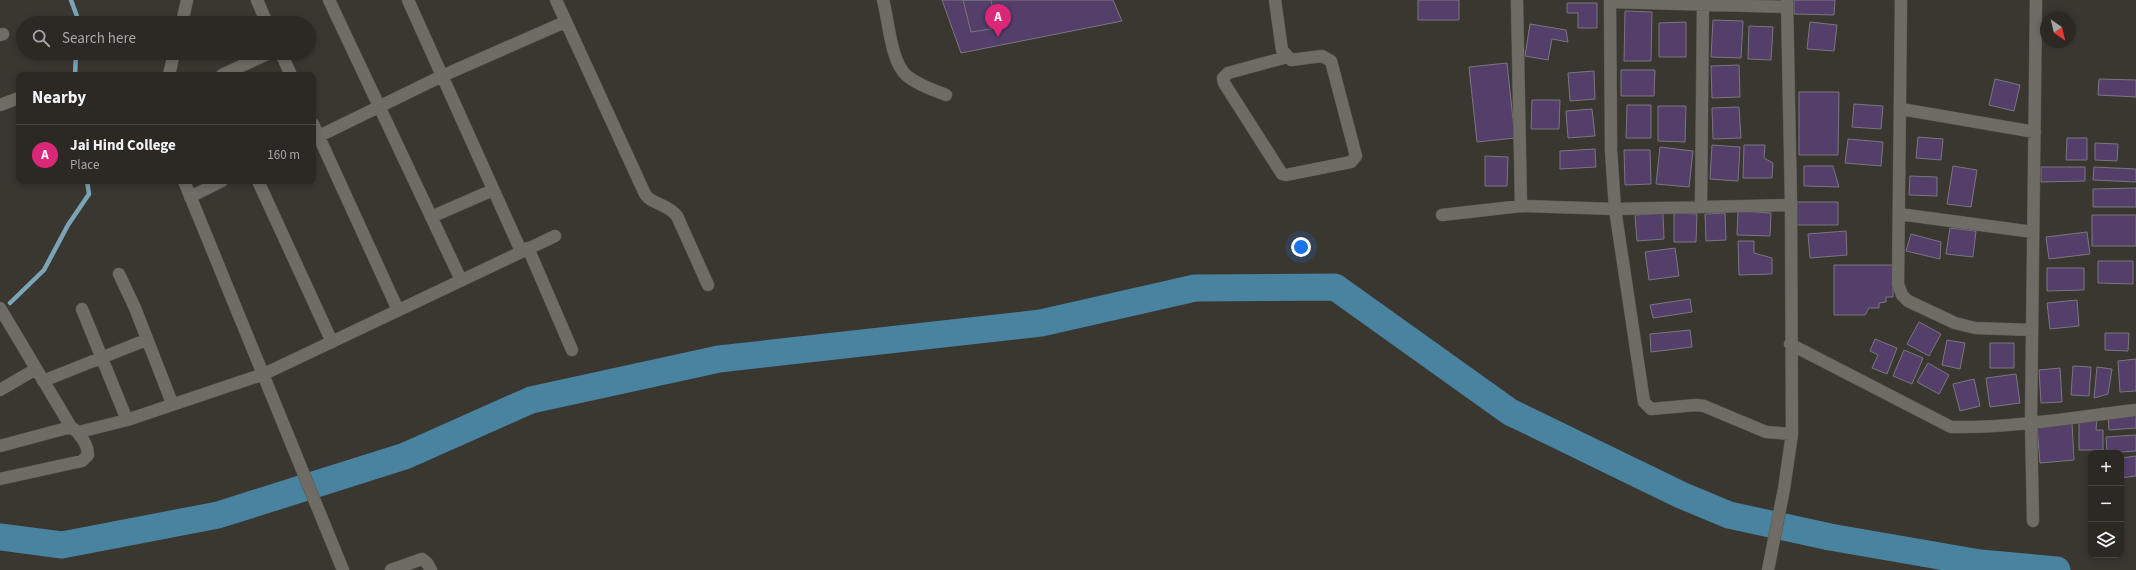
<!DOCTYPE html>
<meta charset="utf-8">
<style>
body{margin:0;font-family:"Source Sans 3",sans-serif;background:#34302c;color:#f1f3f6}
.controls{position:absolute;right:12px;bottom:12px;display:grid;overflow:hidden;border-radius:8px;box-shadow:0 2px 6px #0003}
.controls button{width:36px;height:36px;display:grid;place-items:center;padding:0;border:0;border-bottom:1px solid #484441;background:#2c2824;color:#f1f3f6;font:20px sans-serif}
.compass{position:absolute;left:2040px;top:12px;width:36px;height:36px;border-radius:50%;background:#2c2824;box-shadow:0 2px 6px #0003;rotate:146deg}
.you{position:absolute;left:1301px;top:247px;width:14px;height:14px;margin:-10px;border:3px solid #fff;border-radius:50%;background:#1a73e8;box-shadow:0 0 0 6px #1a73e833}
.badge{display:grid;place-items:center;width:26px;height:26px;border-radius:50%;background:#db2777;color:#fff;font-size:13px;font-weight:700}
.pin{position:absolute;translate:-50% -33px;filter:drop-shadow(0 1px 2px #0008)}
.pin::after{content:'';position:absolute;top:21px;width:14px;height:12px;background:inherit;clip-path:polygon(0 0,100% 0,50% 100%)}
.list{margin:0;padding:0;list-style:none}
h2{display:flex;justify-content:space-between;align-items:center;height:52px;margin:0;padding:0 16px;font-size:17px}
h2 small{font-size:13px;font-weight:400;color:#a6a6a6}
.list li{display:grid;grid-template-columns:26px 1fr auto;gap:12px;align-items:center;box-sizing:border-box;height:60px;padding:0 16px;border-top:1px solid #484441}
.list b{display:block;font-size:15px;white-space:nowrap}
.list p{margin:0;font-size:13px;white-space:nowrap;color:#a6a6a6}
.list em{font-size:13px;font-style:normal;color:#a6a6a6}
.icon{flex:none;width:22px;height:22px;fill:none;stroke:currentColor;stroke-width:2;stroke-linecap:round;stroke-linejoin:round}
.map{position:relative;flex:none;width:2136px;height:570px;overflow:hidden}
.search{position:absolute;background:#2c2824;box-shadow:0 2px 6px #0003;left:16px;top:16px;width:300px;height:44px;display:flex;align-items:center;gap:10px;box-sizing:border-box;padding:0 14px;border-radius:22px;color:#a6a6a6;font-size:15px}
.panel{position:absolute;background:#2c2824;box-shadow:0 2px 6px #0003;left:16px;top:72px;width:300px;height:112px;border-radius:8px}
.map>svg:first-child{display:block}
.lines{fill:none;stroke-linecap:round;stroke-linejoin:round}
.stream{stroke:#7ca4b7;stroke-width:4.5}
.river{stroke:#4983a0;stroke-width:27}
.building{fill:#543f6b;stroke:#79767e}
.minor-casing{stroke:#58554f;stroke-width:13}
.minor{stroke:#6f6c65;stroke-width:12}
</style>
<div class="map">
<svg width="2136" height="570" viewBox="0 0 2136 570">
<rect width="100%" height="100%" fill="#3a3630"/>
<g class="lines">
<path class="stream" d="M71,0L78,19V23
M75,75L76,53
M10,303L44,270L68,225L89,194L87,181"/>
<path class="river" d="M0,537L62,545L218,515L405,456L531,400L719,359L1041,323L1195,288L1335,287L1510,412L1681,495L1729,515L1830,537L1980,563L2057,570"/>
</g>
<path class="building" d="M942,0H1113L1122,21L961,53Z
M963,0H991L997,28L971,32Z
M1418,0H1459V20H1418Z
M1794,0H1835L1834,15L1794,14Z
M1567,3H1597V28H1578V13H1567Z
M1625,11L1652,12L1651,61H1624Z
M1713,20L1743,21L1741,58L1711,57Z
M1686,22V57H1659V23Z
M1810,22L1837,25L1834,51L1807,49Z
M1530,24L1566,30L1568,42L1552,39L1548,60L1525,56Z
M1749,26L1773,27L1771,60L1748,59Z
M1507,63L1515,138L1477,142L1469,67Z
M1739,65L1740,97L1712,98L1711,66Z
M1621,70H1655L1654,96H1621Z
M1594,71L1595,99L1570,101L1568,73Z
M1995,79L2020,85L2014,111L1989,105Z
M2099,79L2136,80V97L2098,95Z
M1799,92H1839L1838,155H1799Z
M1532,100H1560L1559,129H1531Z
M1854,104L1883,106L1881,129L1852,127Z
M1627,105H1651V138H1626Z
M1658,106H1686L1685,142L1658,141Z
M1739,107L1741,138L1713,139L1712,108Z
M1592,109L1595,136L1568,138L1566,111Z
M1918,137L1943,139L1941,160L1916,158Z
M2067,138H2087V160H2066Z
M1848,139L1883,142L1881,166L1845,163Z
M2095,143L2118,144L2117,161L2095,160Z
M1712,145L1740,147L1738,181L1710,179Z
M1744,145H1765L1764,158L1773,163L1772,178H1743Z
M1660,147L1693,151L1689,187L1656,184Z
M1595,149L1596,167L1560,169V151Z
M1624,150H1650L1651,184L1625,185Z
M1485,156L1508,157L1507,186H1485Z
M1804,166H1833L1839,187L1804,186Z
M1953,166L1977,170L1971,207L1947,204Z
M2041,167H2085V181L2041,182Z
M2094,167L2136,169V182L2093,180Z
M1910,176L1937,177V196L1909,195Z
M2136,188V207H2093V189Z
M1797,202H1838V225H1796Z
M1738,211L1771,213L1770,236L1737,235Z
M1663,213L1664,239L1637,241L1635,215Z
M1674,213L1697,214L1696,242H1674Z
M1725,213L1726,240L1706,241L1705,214Z
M2092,215H2136V246H2092Z
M1950,228L1976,231L1973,257L1946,254Z
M1846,231L1847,255L1810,258L1808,234Z
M2087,232L2090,254L2049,259L2046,237Z
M1911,234L1941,242L1940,259L1906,251Z
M1738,241H1754V253L1772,258V274L1739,275Z
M1675,248L1679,276L1649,280L1645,252Z
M2098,261H2133V284L2098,283Z
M1834,265H1893V297H1886V302L1879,303V308H1869L1865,315H1834Z
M2047,268H2084V290L2047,291Z
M1690,299L1692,312L1653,318L1650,305Z
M2077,300L2079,326L2050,329L2047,303Z
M1919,322L1941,334L1929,356L1907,344Z
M1690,330L1692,347L1651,352L1650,334Z
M2105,333H2129L2128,351L2105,350Z
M1875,339L1897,348L1887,374L1872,368L1878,355L1870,351Z
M1947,340L1965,343L1960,369L1942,365Z
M1990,343H2014V368H1990Z
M1904,350L1923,358L1912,384L1893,376Z
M2136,359V391L2120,392L2118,361Z
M1928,363L1949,375L1939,394L1917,382Z
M2073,366L2091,367L2089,396L2071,395Z
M2097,367L2112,369L2108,394L2094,398Z
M2060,368L2062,402L2041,403L2039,370Z
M2016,374L2020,403L1990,407L1986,378Z
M1974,379L1980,406L1960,411L1953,384Z
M2136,414V428L2109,430L2108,416Z
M2079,419H2097L2096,430H2103V450H2079Z
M2072,423L2074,460L2040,463L2037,426Z
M2136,435V451L2107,453L2106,437Z
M2136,456V476L2121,478V458Z"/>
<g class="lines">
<defs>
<path id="minor" d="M257,0L267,23
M329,0L461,280
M408,0L521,251
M556,0L645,194C651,204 668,204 677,216L708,285
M883,0C889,21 890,61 907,76C918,85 933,90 946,95
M1275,0L1282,50L1291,60L1322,56L1331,61L1356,156L1351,162L1286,175L1282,174L1224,83L1223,78L1228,73L1287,57
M1517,0L1521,206
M1901,0L1898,284L1902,295L1908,301L1955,323L1975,328L2032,330
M1787,7L1610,2L1611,150L1615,209L1644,402L1651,409L1696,405L1704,406L1766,432L1792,434
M182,23L187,0
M0,35L3,34
M281,53L291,75
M169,75L174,53
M222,75L269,53
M0,105L19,98
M1901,109L2035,132
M313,124L398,310
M313,139L442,76L565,22
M184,181L343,570
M258,181L332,342
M190,197L222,181
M1701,207L1703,4
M1899,214L2033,232
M1442,215L1521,206L1615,209L1791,205
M431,217L493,190
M528,248L572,350
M119,274L135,308L172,403
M0,308L71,427C80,433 88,445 88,455L82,461L0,479
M82,309L127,420
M1790,344L1951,427C2013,428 2075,417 2136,410
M43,381L146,340
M0,390L36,369
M79,432L127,420L264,374L555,236
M0,446L71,427
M2033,521L2031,422L2036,0
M391,570L422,559L427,563L431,570
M1768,570L1784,489L1792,434L1791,205L1787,0"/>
</defs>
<use href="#minor" class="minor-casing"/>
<use href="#minor" class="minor"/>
</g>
</svg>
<div class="controls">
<button>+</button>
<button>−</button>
<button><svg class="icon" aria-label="layers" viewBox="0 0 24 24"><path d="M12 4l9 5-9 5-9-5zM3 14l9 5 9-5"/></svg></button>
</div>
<svg class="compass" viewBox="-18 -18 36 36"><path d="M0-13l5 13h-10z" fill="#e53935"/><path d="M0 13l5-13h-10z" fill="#a6a6a6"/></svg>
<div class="you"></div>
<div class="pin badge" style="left:998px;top:37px">A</div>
<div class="search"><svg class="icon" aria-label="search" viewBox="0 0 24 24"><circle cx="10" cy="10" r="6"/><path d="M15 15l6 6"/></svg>Search here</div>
<section class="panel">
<h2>Nearby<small></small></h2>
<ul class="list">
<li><span class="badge">A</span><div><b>Jai Hind College</b><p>Place</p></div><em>160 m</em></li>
</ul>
</section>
</div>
